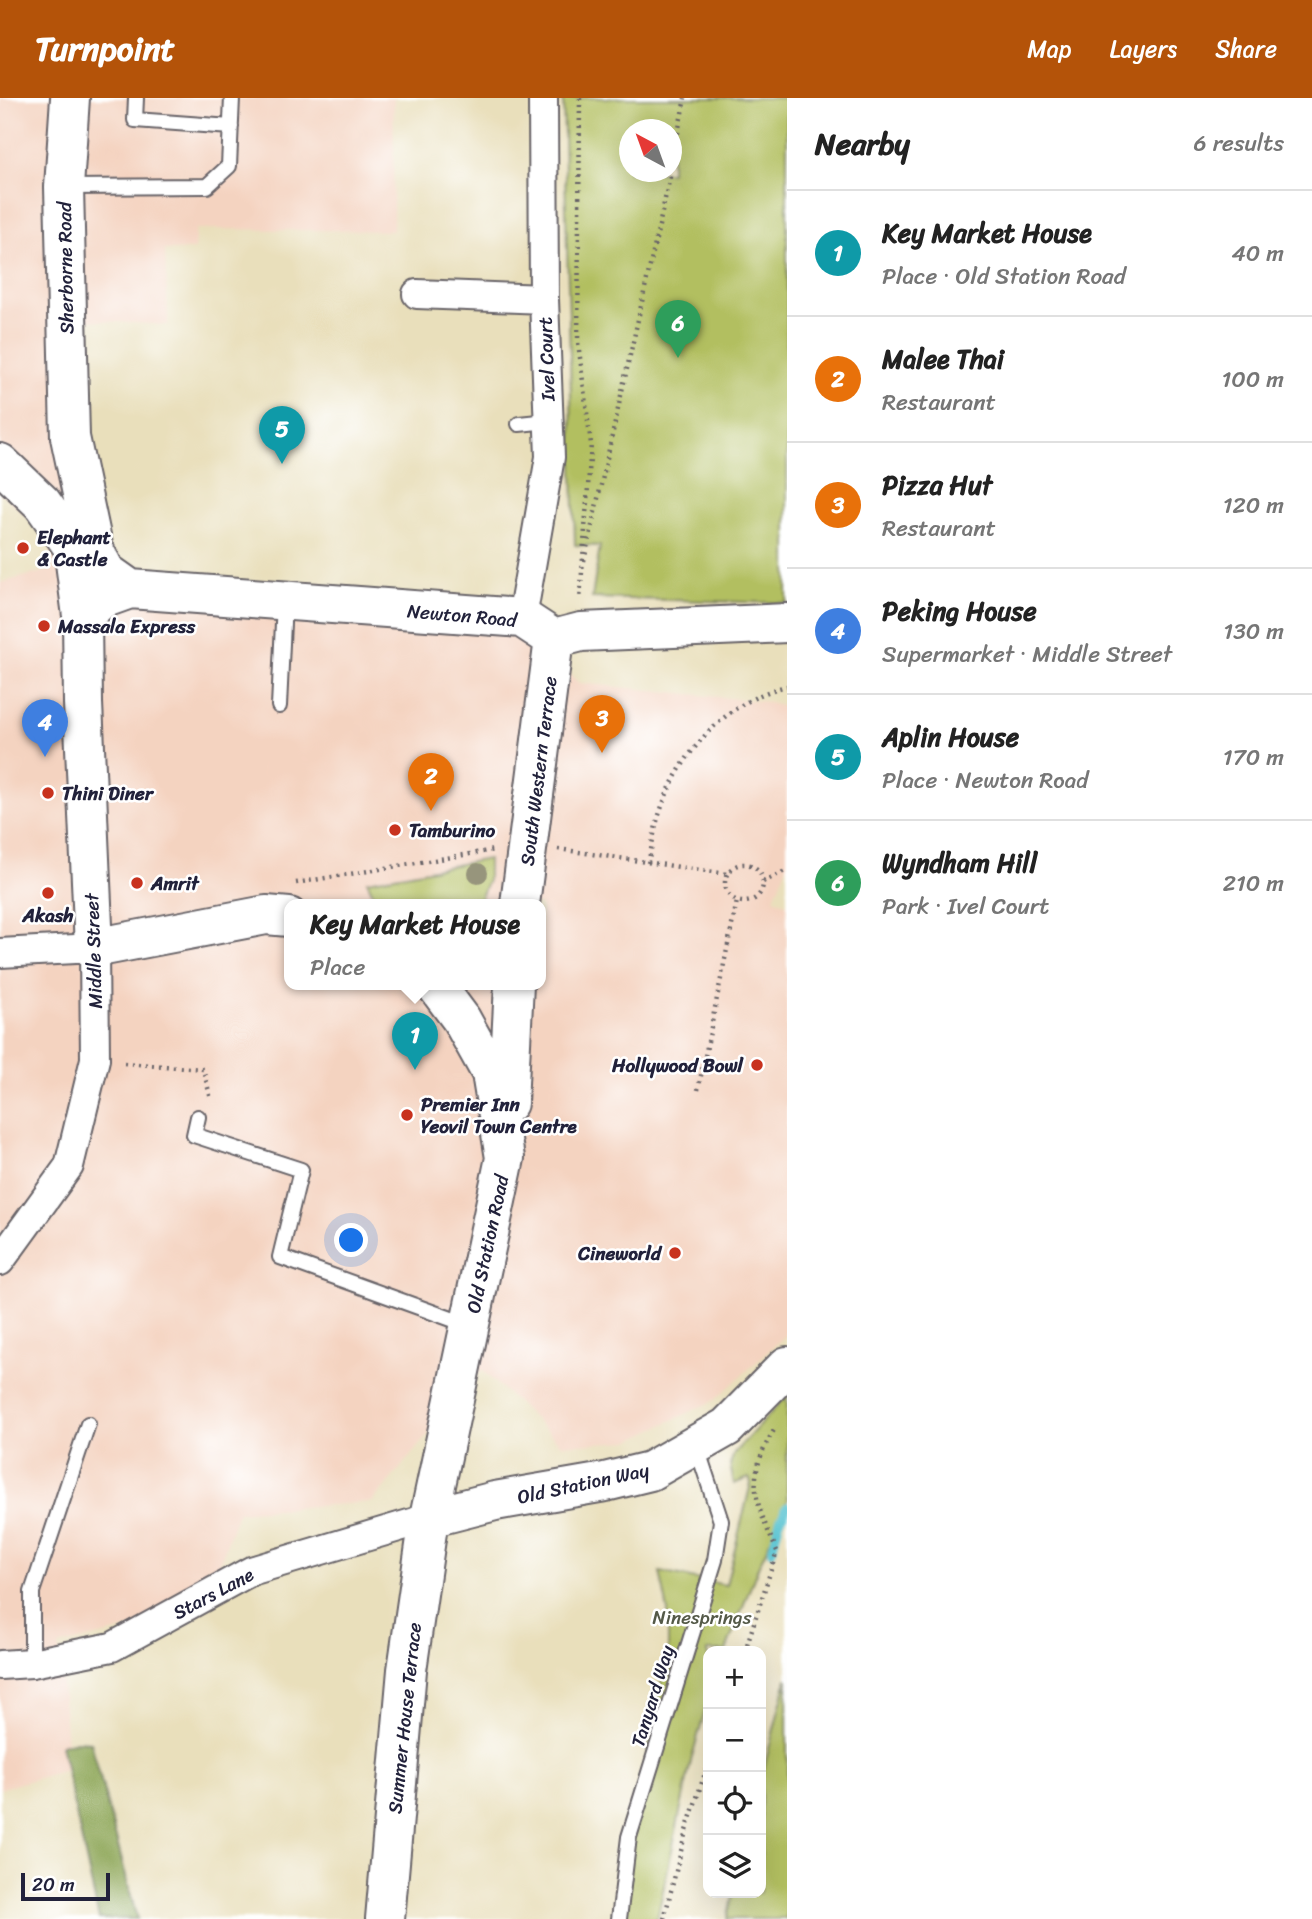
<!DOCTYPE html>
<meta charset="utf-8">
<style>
body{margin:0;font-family:Sriracha,sans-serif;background:#f2f2f2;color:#222}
.controls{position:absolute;right:21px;bottom:21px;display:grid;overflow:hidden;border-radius:14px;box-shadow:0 7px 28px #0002}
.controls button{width:63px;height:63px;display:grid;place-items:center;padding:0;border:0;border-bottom:2px solid #e0e0e0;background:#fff;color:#222;font:35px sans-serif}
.compass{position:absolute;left:619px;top:21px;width:63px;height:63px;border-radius:50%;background:#fff;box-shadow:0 7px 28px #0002;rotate:319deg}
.scale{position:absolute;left:21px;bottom:18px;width:89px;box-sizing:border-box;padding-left:7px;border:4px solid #22223b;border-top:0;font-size:19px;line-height:24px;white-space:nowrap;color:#22223b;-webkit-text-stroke:5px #fff;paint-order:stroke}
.you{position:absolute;left:352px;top:1143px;width:24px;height:24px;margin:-18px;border:5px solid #fff;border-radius:50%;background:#1a73e8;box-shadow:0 0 0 10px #1a73e833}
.badge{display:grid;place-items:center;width:46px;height:46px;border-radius:50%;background:#b45309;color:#fff;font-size:23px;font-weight:700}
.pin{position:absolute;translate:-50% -58px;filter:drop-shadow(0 2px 4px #0008)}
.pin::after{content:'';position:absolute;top:37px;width:24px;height:21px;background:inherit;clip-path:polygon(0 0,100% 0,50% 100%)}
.popup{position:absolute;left:284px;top:801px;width:262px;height:91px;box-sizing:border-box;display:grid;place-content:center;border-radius:14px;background:#fff;filter:drop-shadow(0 2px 5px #0005);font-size:23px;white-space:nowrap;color:#767676}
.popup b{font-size:26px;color:#222}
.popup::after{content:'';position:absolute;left:50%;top:100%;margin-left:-14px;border:14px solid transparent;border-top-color:#fff}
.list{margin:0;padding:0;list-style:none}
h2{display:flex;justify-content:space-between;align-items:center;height:91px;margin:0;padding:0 28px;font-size:30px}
h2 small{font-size:23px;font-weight:400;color:#767676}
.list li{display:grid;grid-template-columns:46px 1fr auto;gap:21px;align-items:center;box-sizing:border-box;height:126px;padding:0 28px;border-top:2px solid #e0e0e0}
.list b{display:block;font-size:26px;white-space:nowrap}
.list p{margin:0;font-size:23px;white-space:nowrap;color:#767676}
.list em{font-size:23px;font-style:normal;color:#767676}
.icon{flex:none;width:38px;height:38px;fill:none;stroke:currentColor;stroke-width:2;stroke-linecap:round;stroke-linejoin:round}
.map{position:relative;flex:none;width:787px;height:1821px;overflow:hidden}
header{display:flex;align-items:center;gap:42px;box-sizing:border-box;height:98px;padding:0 35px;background:#b45309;color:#fff}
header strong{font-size:33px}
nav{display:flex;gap:38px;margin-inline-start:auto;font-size:24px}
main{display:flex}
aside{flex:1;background:#fff}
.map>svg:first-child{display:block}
.built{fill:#f4d3c0;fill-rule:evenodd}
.green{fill:#b2bf61;stroke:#6a704e;stroke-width:2;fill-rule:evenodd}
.forest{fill:#8da657;stroke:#586449;stroke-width:2}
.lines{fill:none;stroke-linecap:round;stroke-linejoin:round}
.stream{stroke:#56c2d0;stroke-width:9}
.lane-casing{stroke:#686468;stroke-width:18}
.street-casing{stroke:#686468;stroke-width:32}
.secondary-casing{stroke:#686468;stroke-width:42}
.path{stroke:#686468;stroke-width:4.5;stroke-dasharray:2 5;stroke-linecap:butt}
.lane{stroke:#fff;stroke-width:14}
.street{stroke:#fff;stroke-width:28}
.secondary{stroke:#fff;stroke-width:38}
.tree{fill:#97957c}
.poi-dot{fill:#c8321e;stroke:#fff;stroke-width:2.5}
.labels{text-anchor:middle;stroke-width:5;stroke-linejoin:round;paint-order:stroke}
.street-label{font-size:19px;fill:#22223b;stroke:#fff}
.poi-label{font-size:19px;font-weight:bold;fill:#22223b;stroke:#fff;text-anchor:start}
.park-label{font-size:19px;fill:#545948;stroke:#fff}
</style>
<header>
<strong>Turnpoint</strong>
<nav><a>Map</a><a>Layers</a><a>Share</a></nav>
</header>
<main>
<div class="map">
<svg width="787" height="1821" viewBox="0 0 787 1821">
<rect width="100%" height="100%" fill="#fff"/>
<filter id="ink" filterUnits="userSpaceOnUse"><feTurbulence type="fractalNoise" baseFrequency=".0143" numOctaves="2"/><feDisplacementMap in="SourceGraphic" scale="14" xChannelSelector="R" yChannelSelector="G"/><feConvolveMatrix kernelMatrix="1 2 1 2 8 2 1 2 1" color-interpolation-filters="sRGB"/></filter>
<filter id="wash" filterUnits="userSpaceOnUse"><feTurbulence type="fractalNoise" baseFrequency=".00686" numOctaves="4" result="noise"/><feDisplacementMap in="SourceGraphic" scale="28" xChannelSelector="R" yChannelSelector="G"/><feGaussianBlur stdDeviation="1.57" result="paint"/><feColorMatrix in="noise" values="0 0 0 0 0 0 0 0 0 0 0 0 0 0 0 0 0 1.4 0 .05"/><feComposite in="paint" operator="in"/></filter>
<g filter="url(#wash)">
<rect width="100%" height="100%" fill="#e9dfbb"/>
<path class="built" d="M0,0H394L393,133L196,131L194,152H165L168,227L87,222L78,434L123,504L513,525L579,585L770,604L787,609V768L774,800L787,806V1236L715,1302L629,1343L562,1347L482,1272L372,1404L238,1414L203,1513L59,1548L69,1671L0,1691V485L53,471L49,439L0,394ZM289,806H541V886H289Z"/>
<path class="green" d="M563,0H787V505L592,500L600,448L575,447ZM629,32H671V74H629Z
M488,761V782L478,806H378L367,783Z
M787,1297V1407L759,1467L726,1553H708V1602L692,1659L657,1821H615L668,1549V1513L660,1474L726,1487L751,1385L749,1380L734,1386L730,1367L734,1355Z
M787,1580V1821H727L733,1795H761V1682Z"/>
<path class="forest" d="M76,1643L91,1644L137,1821H99L61,1647Z"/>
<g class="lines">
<path class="stream" d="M772,1453L780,1422L787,1409"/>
</g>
</g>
<g filter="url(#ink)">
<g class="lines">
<defs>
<path id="lane" d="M136,0L135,22L231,29
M65,89L207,88L229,68L232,0
M519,326L548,323
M279,608L284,504
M198,1019L194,1037L301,1072L280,1159L468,1227
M32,1565V1494L88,1326
M619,1821L629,1739L715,1462L721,1423L697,1350"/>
<path id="street" d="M417,196L544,201
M522,520L550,359L544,201L543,0
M0,855L94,850L95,961L69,1068L0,1163
M0,1567L32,1565L112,1549L251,1473L429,1420"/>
<path id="secondary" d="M70,0L64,89L70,339L94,452L106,474L130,491
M0,365L42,405L73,449L82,518L83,605L94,850L266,817L289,819
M82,518L102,501L130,491L522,520L554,541L581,534L787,525
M520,806L554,541
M508,1005L514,886
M429,1420L495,1403L605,1384L650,1373L727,1329L787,1268
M385,1821L407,1572L429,1420L505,1060L491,975L461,921L435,886"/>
</defs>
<use href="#lane" class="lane-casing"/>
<use href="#street" class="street-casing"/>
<use href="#secondary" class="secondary-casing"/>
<path class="path" d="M580,0L578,244L591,346L580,502
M671,70L685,0
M584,463L671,74
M558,751L727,776
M648,765C652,749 654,732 659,717C678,657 726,602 787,588
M725 785a19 19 0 1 1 38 0a19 19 0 1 1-38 0Z
M763,784L787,772
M296,785L494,752
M124,965L203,971L211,1001
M698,992L737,803
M745,1553L777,1453C755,1404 744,1382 774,1332
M664,1821L686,1733L708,1666"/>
<use href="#lane" class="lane"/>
<use href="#street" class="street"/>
<use href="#secondary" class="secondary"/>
</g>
<circle class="tree" cx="478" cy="775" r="10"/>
</g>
<g class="poi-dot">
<circle cx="23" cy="450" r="7"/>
<circle cx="44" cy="528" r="7"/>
<circle cx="48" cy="695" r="7"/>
<circle cx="395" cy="732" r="7"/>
<circle cx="137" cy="785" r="7"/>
<circle cx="48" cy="795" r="7"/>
<circle cx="757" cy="967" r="7"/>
<circle cx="407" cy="1017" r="7"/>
<circle cx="675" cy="1155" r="7"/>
</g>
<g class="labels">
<g class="street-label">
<text transform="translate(65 170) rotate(-91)" y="7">Sherborne Road</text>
<text transform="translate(546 261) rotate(-92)" y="7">Ivel Court</text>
<text transform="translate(462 517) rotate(5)" y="7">Newton Road</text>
<text transform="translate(538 673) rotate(-83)" y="7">South Western Terrace</text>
<text transform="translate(93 853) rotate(-92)" y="7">Middle Street</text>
<text transform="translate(487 1146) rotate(-78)" y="7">Old Station Road</text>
<text transform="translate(583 1385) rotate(-12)" y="7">Old Station Way</text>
<text transform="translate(213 1495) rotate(-28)" y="7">Stars Lane</text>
<text transform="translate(652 1598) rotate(-73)" y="7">Tanyard Way</text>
<text transform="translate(404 1620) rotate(-84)" y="7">Summer House Terrace</text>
</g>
<g class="poi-label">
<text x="37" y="446">Elephant<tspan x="37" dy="22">&amp; Castle</tspan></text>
<text x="58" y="535">Massala Express</text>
<text x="62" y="702">Thini Diner</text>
<text x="409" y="739">Tamburino</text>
<text x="151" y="792">Amrit</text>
<text x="48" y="824" text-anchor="middle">Akash</text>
<text x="743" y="974" text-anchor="end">Hollywood Bowl</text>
<text x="421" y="1013">Premier Inn<tspan x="421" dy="22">Yeovil Town Centre</tspan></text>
<text x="661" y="1162" text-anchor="end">Cineworld</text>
</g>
<g class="park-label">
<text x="702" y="1526">Ninesprings</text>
</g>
</g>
</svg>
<div class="controls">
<button>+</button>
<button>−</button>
<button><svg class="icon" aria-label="locate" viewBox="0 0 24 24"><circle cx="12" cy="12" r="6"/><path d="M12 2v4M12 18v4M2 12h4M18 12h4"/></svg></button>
<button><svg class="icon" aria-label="layers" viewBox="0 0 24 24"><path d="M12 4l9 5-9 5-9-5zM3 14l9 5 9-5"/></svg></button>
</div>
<svg class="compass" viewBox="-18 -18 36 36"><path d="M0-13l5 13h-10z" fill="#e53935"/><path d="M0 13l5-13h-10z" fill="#767676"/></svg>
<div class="scale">20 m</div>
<div class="you"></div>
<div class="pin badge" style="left:415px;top:972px;background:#0f9aa8">1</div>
<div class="popup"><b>Key Market House</b>Place</div>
<div class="pin badge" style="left:431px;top:713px;background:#e8710a">2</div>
<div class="pin badge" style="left:602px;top:655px;background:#e8710a">3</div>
<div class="pin badge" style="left:45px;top:659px;background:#3f7fe0">4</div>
<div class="pin badge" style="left:282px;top:366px;background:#0f9aa8">5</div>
<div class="pin badge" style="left:678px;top:260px;background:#2e9e5b">6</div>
</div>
<aside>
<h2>Nearby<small>6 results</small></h2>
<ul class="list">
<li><span class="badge" style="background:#0f9aa8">1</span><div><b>Key Market House</b><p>Place · Old Station Road</p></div><em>40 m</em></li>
<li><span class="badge" style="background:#e8710a">2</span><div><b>Malee Thai</b><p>Restaurant</p></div><em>100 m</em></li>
<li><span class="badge" style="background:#e8710a">3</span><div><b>Pizza Hut</b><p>Restaurant</p></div><em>120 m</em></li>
<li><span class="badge" style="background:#3f7fe0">4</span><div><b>Peking House</b><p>Supermarket · Middle Street</p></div><em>130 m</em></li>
<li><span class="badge" style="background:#0f9aa8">5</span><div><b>Aplin House</b><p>Place · Newton Road</p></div><em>170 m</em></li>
<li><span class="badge" style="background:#2e9e5b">6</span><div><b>Wyndham Hill</b><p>Park · Ivel Court</p></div><em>210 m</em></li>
</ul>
</aside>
</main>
